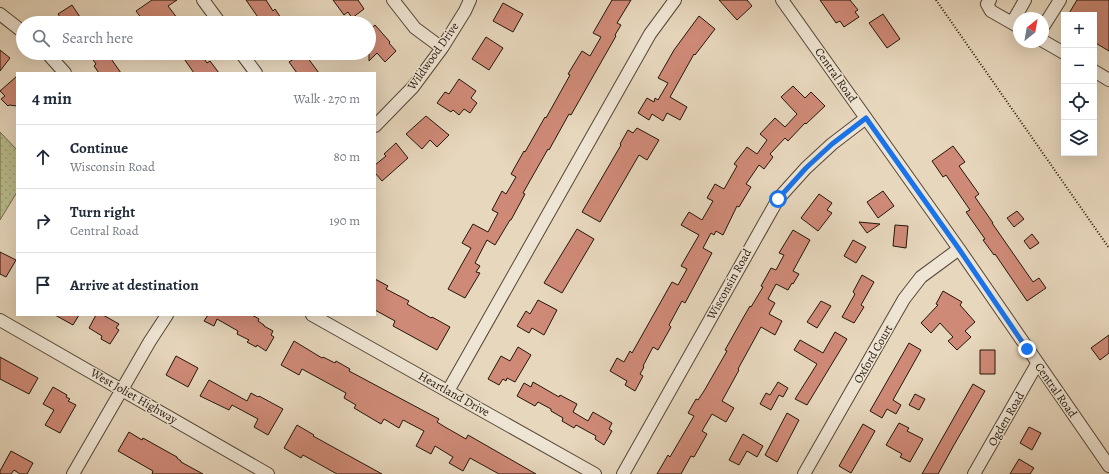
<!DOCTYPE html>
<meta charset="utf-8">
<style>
body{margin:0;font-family:Alegreya,serif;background:#f2f2f3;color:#1f2937}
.controls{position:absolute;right:12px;top:12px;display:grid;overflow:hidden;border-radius:0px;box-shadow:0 4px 16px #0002}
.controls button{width:36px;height:36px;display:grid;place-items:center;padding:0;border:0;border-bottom:1px solid #e0e1e3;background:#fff;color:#1f2937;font:20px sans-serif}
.compass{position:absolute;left:1013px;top:12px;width:36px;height:36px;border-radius:50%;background:#fff;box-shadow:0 4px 16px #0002;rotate:31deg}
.stop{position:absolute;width:12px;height:12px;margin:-9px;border:3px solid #1a73e8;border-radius:50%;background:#fff}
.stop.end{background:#1a73e8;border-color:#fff;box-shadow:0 1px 4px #0008}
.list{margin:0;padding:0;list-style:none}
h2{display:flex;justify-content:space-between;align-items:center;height:52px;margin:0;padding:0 16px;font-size:17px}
h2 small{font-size:13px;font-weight:400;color:#747a83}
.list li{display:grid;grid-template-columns:26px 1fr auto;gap:12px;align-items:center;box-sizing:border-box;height:64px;padding:0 16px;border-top:1px solid #e0e1e3}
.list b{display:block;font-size:15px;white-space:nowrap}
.list p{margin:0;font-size:13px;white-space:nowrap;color:#747a83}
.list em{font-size:13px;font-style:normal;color:#747a83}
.icon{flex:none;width:22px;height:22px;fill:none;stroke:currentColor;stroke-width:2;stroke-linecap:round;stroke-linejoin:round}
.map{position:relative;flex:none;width:1109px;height:474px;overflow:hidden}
.search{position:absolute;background:#fff;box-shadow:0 4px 16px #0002;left:16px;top:16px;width:360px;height:44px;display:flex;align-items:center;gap:10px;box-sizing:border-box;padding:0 14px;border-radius:22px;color:#747a83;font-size:15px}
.panel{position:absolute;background:#fff;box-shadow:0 4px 16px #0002;left:16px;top:72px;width:360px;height:244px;border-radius:0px}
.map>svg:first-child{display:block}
.grass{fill:url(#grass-dots);stroke:#6e6a4c}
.building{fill:#cf8a77;stroke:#231609}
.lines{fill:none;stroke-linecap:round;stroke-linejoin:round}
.minor-casing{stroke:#544636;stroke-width:14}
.path{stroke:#231609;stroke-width:2;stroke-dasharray:1 2;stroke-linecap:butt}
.minor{stroke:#efe5d4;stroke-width:12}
.route{stroke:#1a73e8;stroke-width:5}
.labels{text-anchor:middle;stroke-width:3;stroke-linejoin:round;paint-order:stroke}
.street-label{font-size:12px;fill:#231609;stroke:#efe5d4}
</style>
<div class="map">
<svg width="1109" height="474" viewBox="0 0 1109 474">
<defs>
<pattern id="grass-dots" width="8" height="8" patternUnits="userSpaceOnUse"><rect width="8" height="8" fill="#babd8e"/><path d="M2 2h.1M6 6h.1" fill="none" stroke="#a0a279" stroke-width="1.8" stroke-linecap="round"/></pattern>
</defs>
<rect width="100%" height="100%" fill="#e7d7bd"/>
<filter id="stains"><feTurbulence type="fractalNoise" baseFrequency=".005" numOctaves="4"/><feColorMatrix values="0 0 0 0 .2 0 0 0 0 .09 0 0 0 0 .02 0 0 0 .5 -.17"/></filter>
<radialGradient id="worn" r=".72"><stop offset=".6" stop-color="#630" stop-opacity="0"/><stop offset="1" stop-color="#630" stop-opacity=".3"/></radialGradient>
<path class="grass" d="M0,132L17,150V192L0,220Z"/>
<path class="building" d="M152,0H177L168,6L181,23H161L157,17L148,23H145L136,11Z
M246,0H266L273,11L275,9L281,18L274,23H262Z
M333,0H358L364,9L352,18L348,12L344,15Z
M612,0H631L617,23L621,25L615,35L616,36L571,115L569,114L549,150L548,149L523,193L525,194L511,220H510L495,245L487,240L475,263L480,266L476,272L480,273L465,298L448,289L471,248L462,243L473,224L488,232L498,213L492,210L502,191L506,194L516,177L511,174L524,151L525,152L545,117L546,118L570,75L568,74L582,51L590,56L601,37L593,33Z
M719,0H747L752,6L737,20Z
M820,0H850L858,10L855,12L859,17L844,27L840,21L836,23Z
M1077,0H1109V51L1094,42V15H1068Z
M503,3L523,14L513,32L493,21Z
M72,5L84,23H64L58,14Z
M883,14L900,39L887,48L869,23Z
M699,16L715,29L695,55L694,54L670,97L687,107L680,120L667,113L663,121L652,114L649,120L638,113L647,98L654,102L655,98L658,100L668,83L658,78L674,50Z
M375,25L390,42L389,43L396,51L385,62L377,53L369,61V30Z
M486,37L503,48L489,70L472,59Z
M0,50L10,58L0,71Z
M88,53H107L121,73H99L94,66L96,64Z
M180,53H200L207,63L210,61L219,73H194Z
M303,53H304L319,73H297L289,62Z
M17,76V106L9,105L8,106L1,99L5,96L0,91Z
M459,79L476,91L471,98L477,103L470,113L464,109L459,115L453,110L451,112L437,103L445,92L449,94Z
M793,86L805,98L811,92L825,106L806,124L805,123L788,141L785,138L770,154L773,157L764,169L759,165L746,184L751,187L739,207L737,206L723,235L716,231L714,235L711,233L703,248L712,253L685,303L682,301L669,325L671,327L658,350L653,347L643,366L644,367L640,374L643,376L635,391L625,385L627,381L610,371L617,358L624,362L630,351L632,353L672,282L678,285L687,269L681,266L699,235L681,225L689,212L702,220L713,201L707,198L715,184L724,189L737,166L734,164L747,147L757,154L767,140L760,134L775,118L785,127L797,114L781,97Z
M426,116L449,135L437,147L430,140L422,149L406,134Z
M637,128L659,140L647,160L639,155L600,222L582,212L621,145L620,144L628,130L633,133Z
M396,143L408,158L382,181L375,173V165L386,156L384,154Z
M953,146L965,162L959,166L979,194L975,197L993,223H992L1033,282L1039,278L1046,288L1027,301L995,254L994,255L983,240L985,239L966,212L970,210L946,175L943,177L932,161Z
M883,191L894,206L878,218L867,202Z
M819,194L832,203L827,210L832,213L818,231L801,218Z
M1017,211L1024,219L1014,227L1007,218Z
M859,222L880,224L867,233Z
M895,225L908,226L906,248L893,246Z
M577,229L594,239L562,293L544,283Z
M793,230L810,240L793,271L799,274L793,284L792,283L788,290L776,284L768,299L775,303L769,314L782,321L775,335L761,327L738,369L739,370L722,401L734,408L726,422L712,414L702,431L707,434L694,457L691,456L681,474H657L668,455L670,457L694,416L688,413L696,399L698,400L704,391L727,351L725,350L743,318L750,306L751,307L763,287L761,286L771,268L776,270L784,255L779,253Z
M1032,234L1039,243L1030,249L1024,241Z
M853,240L866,247L856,263L844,256Z
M0,252L16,260L6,277L0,274Z
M862,275L874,282L861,305L864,307L854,323L842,317L855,294L853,292Z
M375,279L388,286L386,289L409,301L407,304L431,318L432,317L450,327L437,350L393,326L395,321L375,310Z
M943,291L962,302L960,305L975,322L965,331L971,337L957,350L948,341L953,337L940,323L931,333L921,323L938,305L936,304Z
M538,300L557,310L544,335L532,328L529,333L517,326L526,311L530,314Z
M821,301L831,306L817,328L807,322Z
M55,315H79L73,325Z
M96,315H103L119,324L116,328L119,330L110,344L101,339L102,336L89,328Z
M208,315H252L259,319L258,321L264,325V326L273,331L271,335L274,337L266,351L257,345L256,347L247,342L249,340L237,334L238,331L217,319L214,326L204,321Z
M835,332L847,339L807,405L795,399L817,364L794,350L800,340L823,353Z
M1109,335V353L1100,360L1091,348Z
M294,341L322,358L323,357L335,363L336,361L350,369L349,371L439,419L437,422L445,427L466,439L468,435L536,474H499L470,458L463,471L449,463L453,457L435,446L431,454L416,446L424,431L403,420L399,428L384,419L381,424L354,408L356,405L344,398L346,393L302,369L299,375L281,365Z
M909,343L921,350L893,400L901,405L896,414L887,409L882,418L870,411Z
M518,347L531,355L515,382L507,378L506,381L503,379L499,385L488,379L501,356L510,361Z
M980,350H995V374H980Z
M176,356L198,368L188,387L166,375Z
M0,357L38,378L29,394L0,379Z
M209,380L247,401L251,393L258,397L259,396L283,409L268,435L254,427L258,419L232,405L229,410L200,396Z
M533,382L559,397L560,395L577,404L573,412L588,421L593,412L612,423L609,429L612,431L604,445L595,439L596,436L576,425L574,428L562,421L563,418L551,411V409L538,402L535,406L517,396L524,383L531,387Z
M778,382L788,388L783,397L779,395L771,410L760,404L766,393L770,395Z
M973,384L985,391L954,445L938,474H922Z
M53,387L67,395L66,397L70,399L68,401L76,405L60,433L45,425L54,410L43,404Z
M915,394L925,399L919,410L909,405Z
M787,413L799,420L777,462L765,455Z
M899,423L909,428L907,431L923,439L910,462L900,457L902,454L886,445Z
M863,424L875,431L851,473L839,466Z
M297,425L314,435L313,436L382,474H337L303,455L301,458L284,448Z
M1029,427L1041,433L1032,450L1020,443Z
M129,432L142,440L143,438L159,447L177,457V458L181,461V462L203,474H152L153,471L118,451Z
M743,434L763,446L757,457L747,451L739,465L729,460Z
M11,451L33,463L27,474H20L14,470L11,474H0V471Z
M1019,459L1034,468L1030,474H1010Z"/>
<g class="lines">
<defs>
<path id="minor" d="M203,0L220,23
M393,0L415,28L442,48
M782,0L959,249L1109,466
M990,0L987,4L991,11L1019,27
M0,14L23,32
M1012,23L1025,0
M1043,27L1060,0
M1043,41L1064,53
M47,53L65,73
M241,53L256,73
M1094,71L1109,80
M375,126L413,87L442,48L465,11L470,0
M312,315L595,474
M0,320L268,474
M448,391L650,34L675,0
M73,474L150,341L167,315
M623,474L778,199L806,168L832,144L866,118
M804,474L904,299L921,277L959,249
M974,474L1037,364"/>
</defs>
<use href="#minor" class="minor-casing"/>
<path class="path" d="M936,0L1109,248"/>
<use href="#minor" class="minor"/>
</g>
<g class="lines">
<path class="route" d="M778,199L806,168L832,144L866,118L959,249L1027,349"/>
</g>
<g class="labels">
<g class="street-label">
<text transform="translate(433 56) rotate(-55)" y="4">Wildwood Drive</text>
<text transform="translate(836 75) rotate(55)" y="4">Central Road</text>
<text transform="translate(729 284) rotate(-61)" y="4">Wisconsin Road</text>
<text transform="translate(873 354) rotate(-60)" y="4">Oxford Court</text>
<text transform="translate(1056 390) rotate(55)" y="4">Central Road</text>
<text transform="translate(454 394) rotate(29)" y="4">Heartland Drive</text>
<text transform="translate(134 396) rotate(30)" y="4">West Joliet Highway</text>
<text transform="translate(1006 419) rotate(-60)" y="4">Ogden Road</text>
</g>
</g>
<rect width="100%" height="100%" filter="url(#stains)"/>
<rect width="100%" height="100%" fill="url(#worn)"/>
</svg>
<div class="controls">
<button>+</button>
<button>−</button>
<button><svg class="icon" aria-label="locate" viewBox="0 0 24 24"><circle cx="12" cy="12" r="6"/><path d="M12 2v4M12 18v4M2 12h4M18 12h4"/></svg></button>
<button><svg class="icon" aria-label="layers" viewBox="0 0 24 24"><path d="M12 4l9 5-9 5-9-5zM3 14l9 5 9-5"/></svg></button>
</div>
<svg class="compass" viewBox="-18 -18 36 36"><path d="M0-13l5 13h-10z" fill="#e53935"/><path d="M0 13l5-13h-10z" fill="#747a83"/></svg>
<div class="stop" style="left:778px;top:199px"></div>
<div class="stop end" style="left:1027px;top:349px"></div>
<div class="search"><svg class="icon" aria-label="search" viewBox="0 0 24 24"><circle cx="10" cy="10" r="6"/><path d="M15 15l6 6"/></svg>Search here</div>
<section class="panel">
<h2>4 min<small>Walk · 270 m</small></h2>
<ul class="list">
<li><svg class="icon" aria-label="ahead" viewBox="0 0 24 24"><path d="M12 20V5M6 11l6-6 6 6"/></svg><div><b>Continue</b><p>Wisconsin Road</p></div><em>80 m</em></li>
<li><svg class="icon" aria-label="right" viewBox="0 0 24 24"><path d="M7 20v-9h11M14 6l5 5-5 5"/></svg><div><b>Turn right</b><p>Central Road</p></div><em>190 m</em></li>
<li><svg class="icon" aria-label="arrive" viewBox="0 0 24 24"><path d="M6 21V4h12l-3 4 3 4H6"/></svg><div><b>Arrive at destination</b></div></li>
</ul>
</section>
</div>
